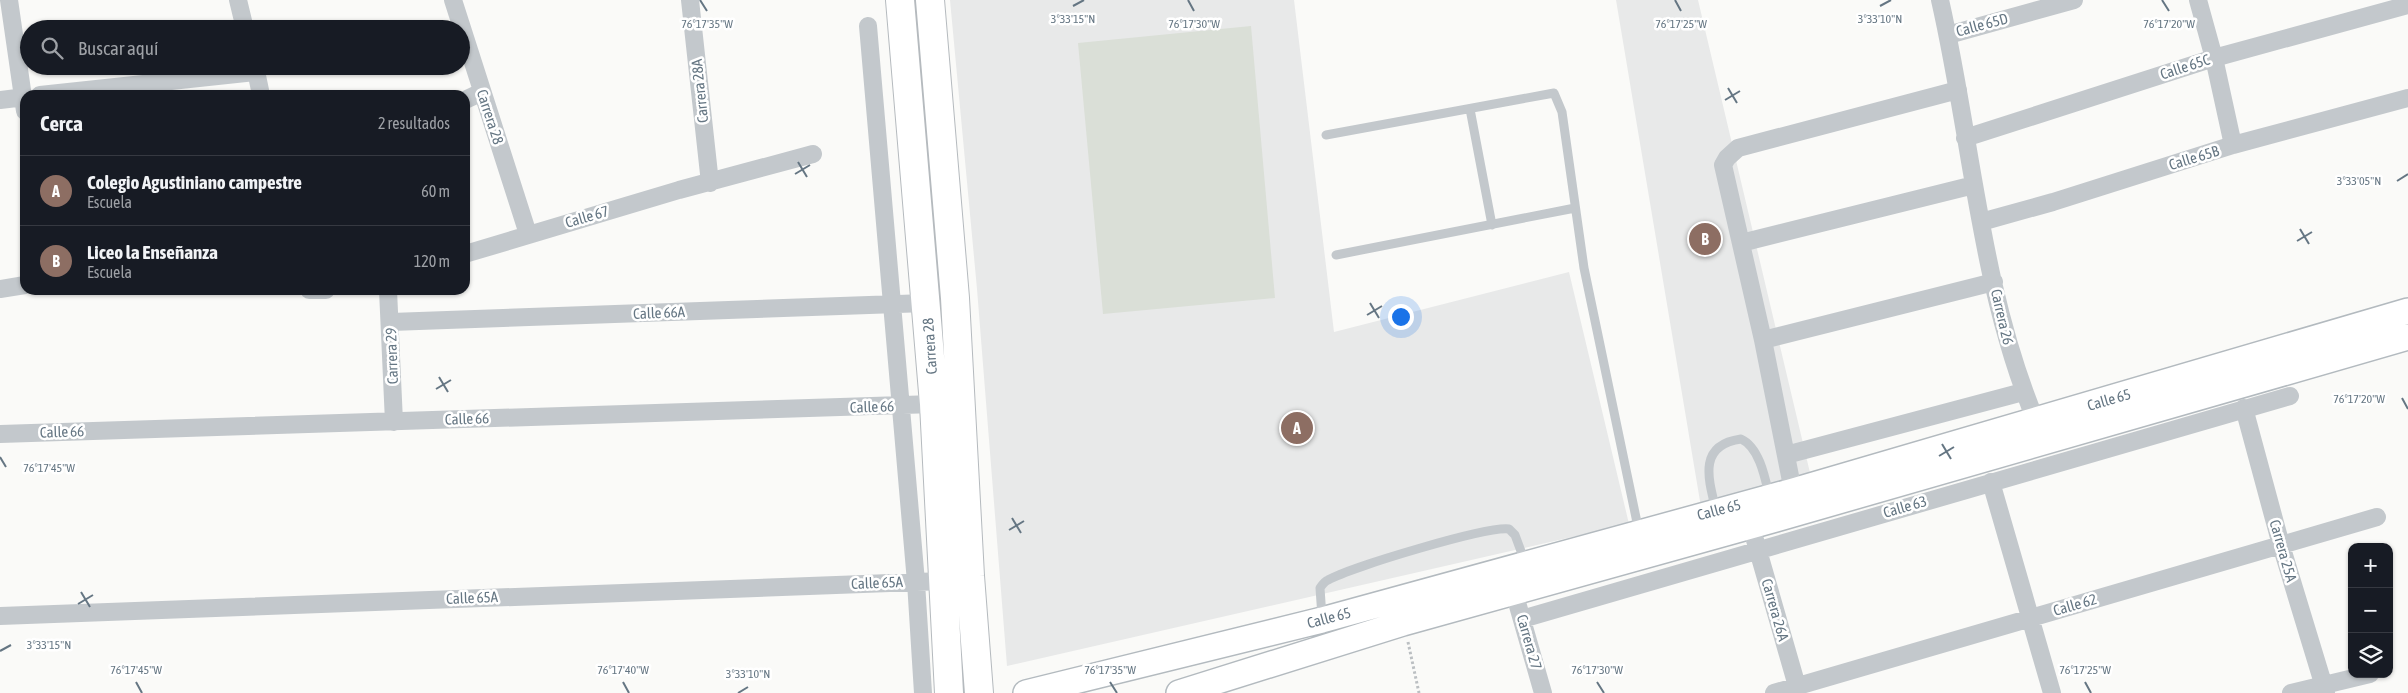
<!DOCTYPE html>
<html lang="es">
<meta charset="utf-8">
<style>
body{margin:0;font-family:"Asap Condensed",sans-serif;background:#20242c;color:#f1f3f6}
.controls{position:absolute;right:15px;bottom:15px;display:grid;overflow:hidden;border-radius:10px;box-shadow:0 1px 4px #0004}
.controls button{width:45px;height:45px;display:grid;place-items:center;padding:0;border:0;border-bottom:1px solid #363941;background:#171b24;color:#f1f3f6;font:25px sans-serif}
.you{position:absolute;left:1400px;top:316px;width:18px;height:18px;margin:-12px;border:4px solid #fff;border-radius:50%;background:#1a73e8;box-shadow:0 0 0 8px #1a73e833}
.badge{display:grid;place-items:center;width:32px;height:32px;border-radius:50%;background:#7c3aed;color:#fff;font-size:16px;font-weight:700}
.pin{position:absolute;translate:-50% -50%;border:2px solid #fff;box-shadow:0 1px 5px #0006}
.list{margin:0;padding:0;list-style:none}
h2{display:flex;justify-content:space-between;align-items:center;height:65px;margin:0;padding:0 20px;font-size:21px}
h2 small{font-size:16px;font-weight:400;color:#9ea1a6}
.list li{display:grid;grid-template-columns:32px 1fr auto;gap:15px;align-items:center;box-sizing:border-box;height:70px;padding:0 20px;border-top:1px solid #363941}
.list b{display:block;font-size:19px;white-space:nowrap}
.list p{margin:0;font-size:16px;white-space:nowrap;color:#9ea1a6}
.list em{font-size:16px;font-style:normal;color:#9ea1a6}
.icon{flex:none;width:28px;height:28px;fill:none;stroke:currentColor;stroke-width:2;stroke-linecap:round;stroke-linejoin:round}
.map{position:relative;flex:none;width:2408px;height:693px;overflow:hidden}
.search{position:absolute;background:#171b24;box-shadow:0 1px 4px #0004;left:20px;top:20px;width:450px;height:55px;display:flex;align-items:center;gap:12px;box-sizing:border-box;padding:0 18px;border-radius:28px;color:#9ea1a6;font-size:19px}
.panel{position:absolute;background:#171b24;box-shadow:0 1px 4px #0004;left:20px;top:90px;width:450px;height:205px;border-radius:15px}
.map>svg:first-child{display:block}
.built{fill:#e8e9e9}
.green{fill:#dadfd7}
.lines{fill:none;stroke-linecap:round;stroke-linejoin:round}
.secondary-casing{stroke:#b3babf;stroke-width:28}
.primary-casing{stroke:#b5babe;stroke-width:30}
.path{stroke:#bbbfc2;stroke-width:3;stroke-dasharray:2.5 2.5;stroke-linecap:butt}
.lane{stroke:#c3c8cc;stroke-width:9}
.street{stroke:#c3c8cc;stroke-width:18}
.secondary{stroke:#fff;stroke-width:25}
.primary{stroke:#fff;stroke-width:28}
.ticks{fill:none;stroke:#657683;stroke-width:2}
.labels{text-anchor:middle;stroke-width:5;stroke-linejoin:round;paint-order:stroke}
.street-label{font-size:15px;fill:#657683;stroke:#fff}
.ticks-label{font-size:12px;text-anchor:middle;fill:#657683;stroke:#fff;stroke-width:5;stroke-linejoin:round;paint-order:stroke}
</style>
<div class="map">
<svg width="2408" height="693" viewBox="0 0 2408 693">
<rect width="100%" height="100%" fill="#fafaf8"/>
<path class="built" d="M950,0H1294L1334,332L1569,272L1629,524L1007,666L977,289Z
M1616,0H1698L1811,477L1701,507Z"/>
<path class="green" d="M1251,26L1275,298L1103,314L1078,43Z"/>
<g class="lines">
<defs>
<path id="secondary" d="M1026,693L1322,620L1793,491L2408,311
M1179,693L1403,623L1776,519L2408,337"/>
<path id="primary" d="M900,0L934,404L949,693
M930,0L955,298L970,576L979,693"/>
</defs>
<use href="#secondary" class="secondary-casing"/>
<use href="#primary" class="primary-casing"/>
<path class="path" d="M1408,642L1419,693"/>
<path class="lane" d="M1470,109L1492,225
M1326,135L1554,93L1562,112L1584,268L1639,532
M1336,255L1575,208
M1716,510C1708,478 1698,445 1741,439C1759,447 1765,477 1769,495
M1322,617L1320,588C1322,585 1325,581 1328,580C1351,567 1487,526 1509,529L1515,535L1525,562"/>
<path class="street" d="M9,0L25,111
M238,0L245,29
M453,0L528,234
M690,0L710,183
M1940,0C1972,140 1980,288 2036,421
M2198,0L2214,58L2233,145
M868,26L916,582L923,693
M1948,35L2074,0
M255,66L261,95
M40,95L256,72
M0,100L25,97
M465,100L482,92
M1965,138L2214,58L2408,5
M1981,222L2053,202L2233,145L2408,98
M1741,243L1974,185
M465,254L679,190L813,154
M0,289L25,285
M309,290H326
M388,290L394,422
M391,322L926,303
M1763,340L1994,282
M2244,408L2281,545L2326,693
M0,434L934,404
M1786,455L2023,392
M1991,482L2052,693
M1793,491L1763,340L1723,165L1727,158L1738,148L1958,90
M1755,540L1799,693
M1514,592L1543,693
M0,616L944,581
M1522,619L2290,396
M1774,693L2377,517
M2291,693L2370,674"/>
<use href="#secondary" class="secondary"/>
<use href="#primary" class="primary"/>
</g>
<path class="ticks" d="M700,0L707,11M1188,0L1194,11M1675,0L1681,11M2162,0L2169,11M1073,6L1084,0M1880,6L1891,0M1728,88L1737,103M1725,100L1740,91M798,162L807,177M795,174L810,165M2397,181L2408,174M2300,229L2309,244M2297,241L2312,232M1370,303L1379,318M1367,315L1382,306M439,377L448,392M436,389L451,380M2402,398L2408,409M1942,444L1951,459M1939,456L1954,447M0,457L6,467M1012,518L1021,533M1009,530L1024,521M81,592L90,607M78,604L93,595M0,651L11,645M136,682L142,693M623,682L629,693M1110,682L1117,693M1597,682L1604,693M2085,682L2091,693M738,693L748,687"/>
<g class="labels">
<g class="street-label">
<text transform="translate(1982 25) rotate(-15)" y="5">Calle 65D</text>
<text transform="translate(2185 67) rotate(-18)" y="5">Calle 65C</text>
<text transform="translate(700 91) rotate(-96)" y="5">Carrera 28A</text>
<text transform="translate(490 117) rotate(72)" y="5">Carrera 28</text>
<text transform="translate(2194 158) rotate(-17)" y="5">Calle 65B</text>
<text transform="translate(587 217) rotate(-16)" y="5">Calle 67</text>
<text transform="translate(659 313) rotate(-2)" y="5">Calle 66A</text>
<text transform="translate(2002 317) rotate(77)" y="5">Carrera 26</text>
<text transform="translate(930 346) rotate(-94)" y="5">Carrera 28</text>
<text transform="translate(392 356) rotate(-92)" y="5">Carrera 29</text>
<text transform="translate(2109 400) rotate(-16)" y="5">Calle 65</text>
<text transform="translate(872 407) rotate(-2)" y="5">Calle 66</text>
<text transform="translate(467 419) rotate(-2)" y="5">Calle 66</text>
<text transform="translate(62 432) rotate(-2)" y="5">Calle 66</text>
<text transform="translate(1905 507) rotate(-16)" y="5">Calle 63</text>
<text transform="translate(1719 510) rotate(-15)" y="5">Calle 65</text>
<text transform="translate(2283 551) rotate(74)" y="5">Carrera 25A</text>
<text transform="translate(877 583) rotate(-2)" y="5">Calle 65A</text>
<text transform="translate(472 598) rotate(-2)" y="5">Calle 65A</text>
<text transform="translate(2075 605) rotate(-16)" y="5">Calle 62</text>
<text transform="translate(1775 610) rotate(74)" y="5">Carrera 26A</text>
<text transform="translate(1329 618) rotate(-15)" y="5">Calle 65</text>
<text transform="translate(1529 642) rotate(74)" y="5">Carrera 27</text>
</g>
</g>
<g class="ticks-label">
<text x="1073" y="23">3°33'15"N</text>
<text x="1880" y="23">3°33'10"N</text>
<text x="2169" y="28">76°17'20"W</text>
<text x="707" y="28">76°17'35"W</text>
<text x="1194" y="28">76°17'30"W</text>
<text x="1681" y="28">76°17'25"W</text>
<text x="2359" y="185">3°33'05"N</text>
<text x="2359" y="403">76°17'20"W</text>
<text x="49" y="472">76°17'45"W</text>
<text x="49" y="649">3°33'15"N</text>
<text x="136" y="674">76°17'45"W</text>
<text x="623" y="674">76°17'40"W</text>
<text x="1110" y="674">76°17'35"W</text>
<text x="1597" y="674">76°17'30"W</text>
<text x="2085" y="674">76°17'25"W</text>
<text x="748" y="678">3°33'10"N</text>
</g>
</svg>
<div class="controls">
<button>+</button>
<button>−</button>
<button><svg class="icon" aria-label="layers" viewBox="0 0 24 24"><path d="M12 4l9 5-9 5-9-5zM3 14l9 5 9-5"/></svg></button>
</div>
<div class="you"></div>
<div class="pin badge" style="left:1297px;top:428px;background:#8d6e63">A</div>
<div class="pin badge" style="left:1705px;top:239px;background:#8d6e63">B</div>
<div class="search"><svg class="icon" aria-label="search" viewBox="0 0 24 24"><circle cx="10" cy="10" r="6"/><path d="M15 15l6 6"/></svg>Buscar aquí</div>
<section class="panel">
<h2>Cerca<small>2 resultados</small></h2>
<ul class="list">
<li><span class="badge" style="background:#8d6e63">A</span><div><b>Colegio Agustiniano campestre</b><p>Escuela</p></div><em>60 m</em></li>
<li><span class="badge" style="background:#8d6e63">B</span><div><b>Liceo la Enseñanza</b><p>Escuela</p></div><em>120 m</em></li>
</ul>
</section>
</div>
